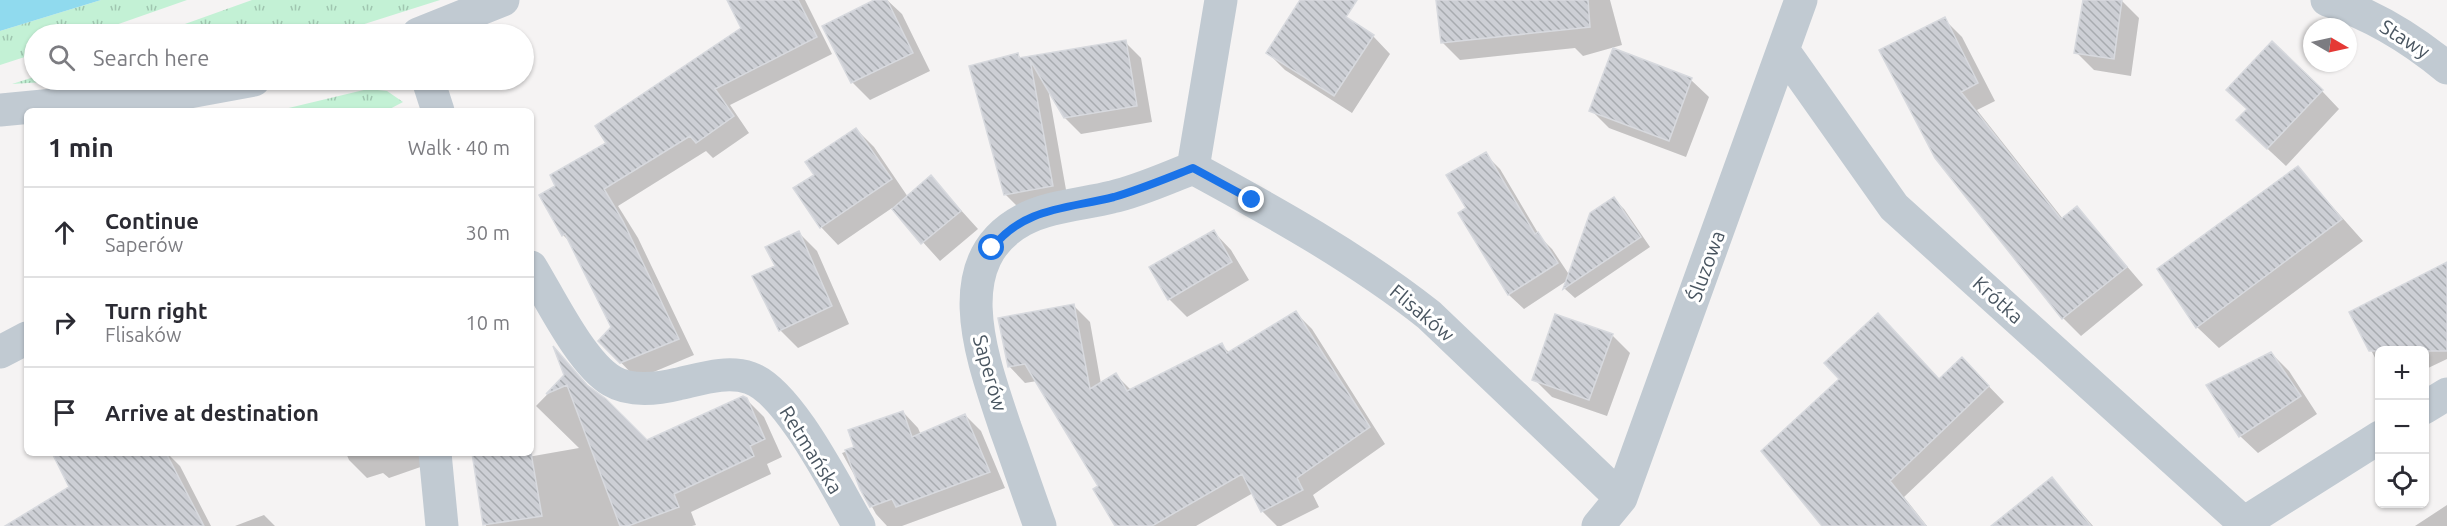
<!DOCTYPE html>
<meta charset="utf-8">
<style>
body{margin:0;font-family:Ubuntu,sans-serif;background:#f2f2f3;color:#2b2b33}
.controls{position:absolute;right:18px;bottom:18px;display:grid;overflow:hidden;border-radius:9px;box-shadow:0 2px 4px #0004}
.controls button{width:54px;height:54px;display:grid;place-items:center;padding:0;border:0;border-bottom:2px solid #e1e1e2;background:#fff;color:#2b2b33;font:30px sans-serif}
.compass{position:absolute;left:2303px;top:18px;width:54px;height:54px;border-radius:50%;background:#fff;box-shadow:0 2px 4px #0004;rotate:99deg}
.stop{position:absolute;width:18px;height:18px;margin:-14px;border:4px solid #1a73e8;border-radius:50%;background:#fff}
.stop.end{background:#1a73e8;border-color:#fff;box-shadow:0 2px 6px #0008}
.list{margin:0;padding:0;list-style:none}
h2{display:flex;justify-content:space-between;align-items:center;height:78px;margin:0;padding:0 24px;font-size:26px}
h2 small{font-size:20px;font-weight:400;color:#7c7c81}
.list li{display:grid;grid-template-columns:39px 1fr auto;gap:18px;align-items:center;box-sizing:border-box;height:90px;padding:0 24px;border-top:2px solid #e1e1e2}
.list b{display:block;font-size:22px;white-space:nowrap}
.list p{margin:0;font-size:20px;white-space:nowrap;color:#7c7c81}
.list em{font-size:20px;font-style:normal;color:#7c7c81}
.icon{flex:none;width:33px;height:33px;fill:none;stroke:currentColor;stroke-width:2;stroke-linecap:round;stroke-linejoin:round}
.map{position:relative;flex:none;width:2447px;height:526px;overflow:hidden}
.search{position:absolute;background:#fff;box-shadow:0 2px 4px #0004;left:24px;top:24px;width:510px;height:66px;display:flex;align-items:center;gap:15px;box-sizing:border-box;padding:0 21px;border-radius:33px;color:#7c7c81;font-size:22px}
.panel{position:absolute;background:#fff;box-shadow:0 2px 4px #0004;left:24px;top:108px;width:510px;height:348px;border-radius:9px}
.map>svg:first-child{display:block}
.grass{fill:url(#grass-tufts)}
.water{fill:#90daee}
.shadow{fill:#0003}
.building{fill:url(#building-back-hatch);stroke:#d7d9de;stroke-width:1.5}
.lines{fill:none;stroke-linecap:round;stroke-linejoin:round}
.street{stroke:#c1cad2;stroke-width:33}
.route{stroke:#1a73e8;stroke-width:8}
.labels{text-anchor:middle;stroke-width:6;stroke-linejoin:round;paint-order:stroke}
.street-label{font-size:20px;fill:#4a5661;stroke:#fff}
</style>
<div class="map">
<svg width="2447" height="526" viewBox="0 0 2447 526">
<defs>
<pattern id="grass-tufts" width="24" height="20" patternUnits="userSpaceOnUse" patternTransform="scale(1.5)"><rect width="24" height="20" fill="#c3f1d5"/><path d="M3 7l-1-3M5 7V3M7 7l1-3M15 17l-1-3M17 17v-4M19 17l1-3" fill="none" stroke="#a0c6b0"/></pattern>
<pattern id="building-back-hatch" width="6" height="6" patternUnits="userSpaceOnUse" patternTransform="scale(1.5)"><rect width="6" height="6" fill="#cdcfd5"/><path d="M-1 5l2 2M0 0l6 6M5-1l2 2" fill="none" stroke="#a8abb0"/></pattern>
</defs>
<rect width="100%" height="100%" fill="#f5f3f3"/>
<path class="grass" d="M101,0H187L90,34H34V54L0,65V31Z
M252,0H440L333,34H157Z
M34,77V80H76L12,84Z
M368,89L387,91L403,102L386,111H276Z"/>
<path class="water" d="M0,0H101L0,31Z"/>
<path class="shadow" d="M745,0H805L832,54L730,105L749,133L713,158L706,151L618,206L638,238L694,355L637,379L600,341L613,328L571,243L563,235L557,187L743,28Z
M878,0H887L902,14L930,71L870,100L852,82Z
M1302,0H1316L1373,36L1390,54L1352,113L1285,70L1268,53Z
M1438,0H1610L1622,45L1583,56L1575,48L1460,60L1442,42Z
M2084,0H2121L2139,18L2131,76L2094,70L2076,52Z
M1944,19L1962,37L1995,101L1977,110L2063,219L2077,208L2143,285L2081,336L2063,318L1936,157Z
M1125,42L1141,58L1152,122L1081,134L1065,118L1048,88L1068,201L1021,210L1005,194L1018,55L1022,59Z
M1691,80L1709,97L1686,157L1609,128L1591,110Z
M2322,91L2339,109L2286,166L2256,138L2248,110Z
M856,129L874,147L908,197L931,177L978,229L940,261L892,208L838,245L821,227L816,175Z
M1485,154L1500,169L1541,238L1552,249L1570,276L1614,199L1624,209L1650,247L1575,298L1565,289L1568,280L1524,309L1509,295L1460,213L1468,209Z
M2298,168L2363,241L2219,348L2197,327Z
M1214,232L1231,250L1249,280L1187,317L1169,299Z
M799,233L817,251L849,324L798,348L780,330Z
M2447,265V359L2424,370V350H2380V367L2351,313Z
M1074,306L1090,322L1101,384L1116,375L1131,390L1221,345L1230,353L1296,313L1312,329L1385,444L1313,495L1319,507L1281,526H1277L1262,511L1253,493L1196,526H1116L1100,486L1037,381L1025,383L1009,366Z
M1612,335L1630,353L1607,416L1552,397L1534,379Z
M2271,353L2289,371L2317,414L2258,453L2240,436Z
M571,370L647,441L746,399L764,417L782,457L767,464L771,474L691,512L696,525L692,526H486L476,466L579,448L536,406Z
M1977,374L2004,402L1904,497L1927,526H1824L1940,380Z
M903,412L918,428L921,435L965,415L981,431L1005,488L902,526H887L876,514L842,453L856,448Z
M53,453H167L180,466L211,526H21L71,487Z
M346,453H429L432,463L389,478L383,473L367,478L349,460Z
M2052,479L2093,526H1993Z
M2447,505V526H2415Z
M264,515L275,526H235Z"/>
<path class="building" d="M727,0H798L817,37L715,89L734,116L696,143L690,136L604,189L623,221L679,339L620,363L598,341L611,327L565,234L562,236L539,195L555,186L550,175L606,143L595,126L741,28Z
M874,0H887L913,53L851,83L822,26Z
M1300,0H1357L1346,17L1374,35L1334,96L1266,53Z
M1436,0H1588L1590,27L1441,43Z
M2083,0H2122L2114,59L2074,53Z
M1945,17L1978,83L1961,92L2061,219L2077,206L2127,267L2062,319L1935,158L1879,50Z
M1126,40L1137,106L1064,118L1030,60L1053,186L1004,195L969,66L1018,53L1019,58Z
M2272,41L2323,90L2267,149L2236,120L2247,109L2226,90Z
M1613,48L1692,78L1669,141L1589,111Z
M856,128L892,179L820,228L793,188L814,175L805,162Z
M1486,152L1535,234L1538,232L1558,263L1508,295L1458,213L1466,208L1446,175Z
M2298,166L2342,219L2196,328L2157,269Z
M931,175L961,211L921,244L892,209Z
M1614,197L1641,237L1563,289L1590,213Z
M1214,230L1232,262L1168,300L1149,267Z
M799,231L832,306L779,331L752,276L775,266L765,247Z
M2447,262V351H2369L2349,312Z
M1074,304L1090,389L1116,373L1127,391L1222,343L1227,353L1296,311L1370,427L1297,478L1303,490L1261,512L1242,474L1152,526H1115L1093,489L1098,486L1025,364L1008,367L998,318Z
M1878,313L1939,379L1962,357L1989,386L1890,481L1926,526H1822L1761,451L1839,379L1824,363Z
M1555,314L1613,334L1589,400L1532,380Z
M553,346L587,385L606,399L647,440L743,396L747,398L765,439L750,446L754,456L674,494L679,507L628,526H620L567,385L546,394L564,375Z
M2271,352L2301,396L2239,437L2206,385Z
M903,411L912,437L965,414L990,472L896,507L892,499L870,507L860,489L845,450L854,447L848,430Z
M52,453H166L204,526H5L69,487Z
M472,453H531L542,516L483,525Z
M2052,477L2091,526H1991Z"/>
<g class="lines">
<path class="street" d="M2327,0C2371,14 2412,39 2447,68
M418,34L503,0
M1783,50L1894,207L2244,523
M428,80L438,111
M0,110L189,92L254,80
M1193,168C1274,212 1357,258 1429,315L1621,498
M531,267C550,298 581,363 612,381C630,392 658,389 678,384C701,379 727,370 750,378C789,391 837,489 859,526
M0,352L27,338
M2424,408L2447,394
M435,453L442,526
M1040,526C1028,493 1017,460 1005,427C984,363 944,262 1023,220C1048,206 1084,204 1112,197C1139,191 1167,178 1193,168L1221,0
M1598,526L1621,498L1801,0
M2239,526L2380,437"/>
</g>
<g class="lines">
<path class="route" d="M992,248C1024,207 1067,209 1114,197C1141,189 1167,178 1193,168L1252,200"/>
</g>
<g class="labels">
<g class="street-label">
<text transform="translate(2405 39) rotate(32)" y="7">Stawy</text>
<text transform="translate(1706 266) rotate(-70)" y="7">Śluzowa</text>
<text transform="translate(1998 300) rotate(42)" y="7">Krótka</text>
<text transform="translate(1422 313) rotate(40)" y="7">Flisaków</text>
<text transform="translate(990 373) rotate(74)" y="7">Saperów</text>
<text transform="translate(811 450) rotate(58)" y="7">Retmańska</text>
</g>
</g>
</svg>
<div class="controls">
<button>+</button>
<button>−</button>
<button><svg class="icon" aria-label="locate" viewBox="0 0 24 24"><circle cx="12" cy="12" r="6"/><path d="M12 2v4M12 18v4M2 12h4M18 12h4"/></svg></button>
</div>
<svg class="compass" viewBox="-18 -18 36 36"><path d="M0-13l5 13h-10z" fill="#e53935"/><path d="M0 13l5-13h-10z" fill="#7c7c81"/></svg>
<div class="stop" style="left:992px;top:248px"></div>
<div class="stop end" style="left:1252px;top:200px"></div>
<div class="search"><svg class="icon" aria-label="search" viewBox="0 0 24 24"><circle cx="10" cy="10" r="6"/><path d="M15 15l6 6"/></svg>Search here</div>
<section class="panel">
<h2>1 min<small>Walk · 40 m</small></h2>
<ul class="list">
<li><svg class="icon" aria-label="ahead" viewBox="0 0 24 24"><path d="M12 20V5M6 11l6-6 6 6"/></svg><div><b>Continue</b><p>Saperów</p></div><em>30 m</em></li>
<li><svg class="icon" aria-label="right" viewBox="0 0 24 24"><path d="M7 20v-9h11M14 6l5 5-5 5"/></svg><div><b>Turn right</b><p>Flisaków</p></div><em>10 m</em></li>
<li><svg class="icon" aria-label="arrive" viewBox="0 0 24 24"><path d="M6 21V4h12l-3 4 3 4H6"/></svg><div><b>Arrive at destination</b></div></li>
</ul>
</section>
</div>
